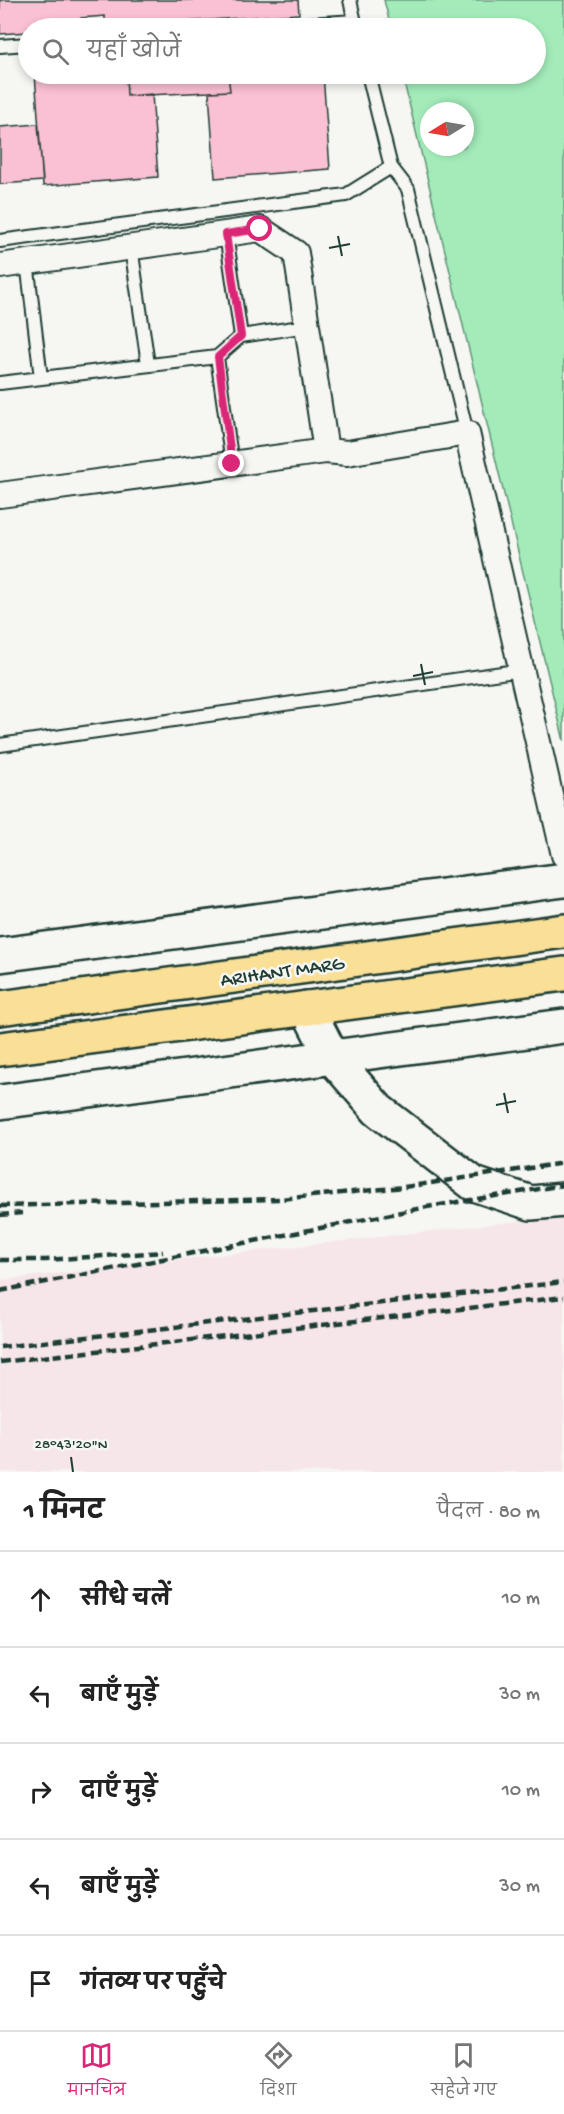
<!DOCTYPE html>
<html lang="hi">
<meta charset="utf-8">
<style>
body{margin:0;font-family:"Gochi Hand","Playpen Sans Deva",sans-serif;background:#f2f2f2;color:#222}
.compass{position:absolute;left:420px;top:102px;width:54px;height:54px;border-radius:50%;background:#fff;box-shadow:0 3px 9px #0003;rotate:259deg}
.stop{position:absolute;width:18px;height:18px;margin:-14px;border:4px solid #db2777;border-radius:50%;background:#fff}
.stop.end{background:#db2777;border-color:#fff;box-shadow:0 2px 6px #0008}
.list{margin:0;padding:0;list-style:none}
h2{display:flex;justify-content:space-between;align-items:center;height:78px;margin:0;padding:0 24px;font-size:26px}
h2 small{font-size:20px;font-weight:400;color:#767676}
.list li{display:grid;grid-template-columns:39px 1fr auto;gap:18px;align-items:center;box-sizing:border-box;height:96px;padding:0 24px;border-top:2px solid #e0e0e0}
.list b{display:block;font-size:22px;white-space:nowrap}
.list em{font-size:20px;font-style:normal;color:#767676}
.icon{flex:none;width:33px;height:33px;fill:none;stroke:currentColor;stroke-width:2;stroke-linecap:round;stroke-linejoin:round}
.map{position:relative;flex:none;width:564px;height:1472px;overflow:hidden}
.search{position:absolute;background:#fff;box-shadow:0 3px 9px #0003;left:18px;right:18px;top:18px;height:66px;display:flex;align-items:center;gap:15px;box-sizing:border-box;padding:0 21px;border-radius:33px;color:#767676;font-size:22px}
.sheet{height:558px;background:#fff}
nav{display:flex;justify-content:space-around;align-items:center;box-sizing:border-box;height:84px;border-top:2px solid #e0e0e0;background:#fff;font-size:16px;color:#767676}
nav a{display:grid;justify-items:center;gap:3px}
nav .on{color:#db2777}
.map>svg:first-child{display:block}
.built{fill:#f7e6e9}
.green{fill:#a3ecba;stroke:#619477;stroke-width:1.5;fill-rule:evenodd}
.building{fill:#fac0d3;stroke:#1f3d34;stroke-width:1.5}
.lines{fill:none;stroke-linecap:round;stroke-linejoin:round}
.lane-casing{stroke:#1f3d34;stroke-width:16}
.street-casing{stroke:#1f3d34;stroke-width:28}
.secondary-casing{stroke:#1f3d34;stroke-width:38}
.primary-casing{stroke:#1f3d34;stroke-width:38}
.lane{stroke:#f6f6f2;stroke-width:12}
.street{stroke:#f6f6f2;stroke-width:24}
.secondary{stroke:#f6f6f2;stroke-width:33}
.primary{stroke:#fadf96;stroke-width:33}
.rail{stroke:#1f3d34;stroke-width:4.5;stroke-dasharray:9 4.5;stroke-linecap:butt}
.route{stroke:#db2777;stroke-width:8}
.ticks{fill:none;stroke:#1f3d34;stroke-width:2}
.labels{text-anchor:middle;stroke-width:5;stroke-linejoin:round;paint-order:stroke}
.street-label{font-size:20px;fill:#1f3d34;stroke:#f6f6f2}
.ticks-label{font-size:15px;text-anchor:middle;fill:#1f3d34;stroke:#f6f6f2;stroke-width:5;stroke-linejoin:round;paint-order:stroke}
</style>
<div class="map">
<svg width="564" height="1472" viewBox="0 0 564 1472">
<rect width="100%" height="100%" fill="#f6f6f2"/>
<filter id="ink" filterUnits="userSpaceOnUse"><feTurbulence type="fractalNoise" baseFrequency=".0167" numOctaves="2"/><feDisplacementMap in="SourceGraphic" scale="12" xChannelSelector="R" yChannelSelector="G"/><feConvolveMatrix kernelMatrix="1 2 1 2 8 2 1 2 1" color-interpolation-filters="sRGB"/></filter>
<g filter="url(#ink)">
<path class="built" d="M564,1216V1472H0V1280Z"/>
<path class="green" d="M384,0H564V741L402,74H536V28H391ZM429,111H465V147H429Z"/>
<path class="building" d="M0,0H298L299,14L105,27V16L81,18L82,28H28V32L0,34Z
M35,74H126L127,96L152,94L158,177L43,186Z
M126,74H228L230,91L127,96Z
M228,74H323L330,169L215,178L209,92L230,91Z
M38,124L43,181L0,184V127Z"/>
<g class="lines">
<defs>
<path id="lane" d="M350,0L356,27
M245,28L355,21
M0,46L28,44
M368,74L391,167L408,189L467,433
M226,234L241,336
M0,241L346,195L391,167
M131,247L148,364
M27,262L41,378
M217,357L241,336L307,326
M0,383L217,357L232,464
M0,745L522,670"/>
<path id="street" d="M0,266L260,229L296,253L326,451
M0,495L326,451L347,453L467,433L564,855"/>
<path id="secondary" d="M0,955L564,880
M307,1008L332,1057L378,1110L474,1184L531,1203L564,1200
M0,1102L564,1026"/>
<path id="primary" d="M0,1008L564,931
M0,1049L564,974"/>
</defs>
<use href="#lane" class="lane-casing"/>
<use href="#street" class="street-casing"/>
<use href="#secondary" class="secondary-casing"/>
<use href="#primary" class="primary-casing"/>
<use href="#lane" class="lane"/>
<use href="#street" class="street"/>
<use href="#secondary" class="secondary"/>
<use href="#primary" class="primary"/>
<path class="rail" d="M0,1206L280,1199L404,1187L564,1163
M0,1215L22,1213
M0,1260H45L163,1252
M0,1291L427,1207L564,1185
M0,1347L564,1282
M0,1362L564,1297"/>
</g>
</g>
<g class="lines" filter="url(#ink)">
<path class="route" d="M232,464L218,357L241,336L226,234L260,229"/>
</g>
<path class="ticks" d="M338,236L342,256M329,248L350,244M421,664L425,685M413,676L433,672M504,1093L508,1113M496,1105L516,1101M71,1457L73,1472"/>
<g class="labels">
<g class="street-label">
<text transform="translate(282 970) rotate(-8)" y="7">ARIHANT MARG</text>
</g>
</g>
<g class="ticks-label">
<text x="71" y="1448">28°43'20"N</text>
</g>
</svg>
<svg class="compass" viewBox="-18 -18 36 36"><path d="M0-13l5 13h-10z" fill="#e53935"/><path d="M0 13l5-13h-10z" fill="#767676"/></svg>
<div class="stop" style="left:260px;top:229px"></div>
<div class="stop end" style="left:232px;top:464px"></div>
<div class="search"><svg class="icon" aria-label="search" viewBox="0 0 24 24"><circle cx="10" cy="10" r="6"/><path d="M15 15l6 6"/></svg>यहाँ खोजें</div>
</div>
<section class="sheet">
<h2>1 मिनट<small>पैदल · 80 m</small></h2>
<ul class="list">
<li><svg class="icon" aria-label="ahead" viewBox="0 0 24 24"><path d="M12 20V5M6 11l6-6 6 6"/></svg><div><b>सीधे चलें</b></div><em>10 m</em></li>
<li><svg class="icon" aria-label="left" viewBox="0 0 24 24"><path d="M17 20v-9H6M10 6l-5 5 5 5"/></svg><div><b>बाएँ मुड़ें</b></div><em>30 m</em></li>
<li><svg class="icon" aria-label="right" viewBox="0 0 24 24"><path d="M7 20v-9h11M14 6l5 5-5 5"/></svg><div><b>दाएँ मुड़ें</b></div><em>10 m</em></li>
<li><svg class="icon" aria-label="left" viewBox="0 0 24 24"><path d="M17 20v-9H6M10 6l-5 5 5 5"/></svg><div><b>बाएँ मुड़ें</b></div><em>30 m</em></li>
<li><svg class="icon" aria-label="arrive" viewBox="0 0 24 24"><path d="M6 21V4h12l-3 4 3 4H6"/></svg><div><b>गंतव्य पर पहुँचे</b></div></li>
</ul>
</section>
<nav>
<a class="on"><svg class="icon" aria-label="map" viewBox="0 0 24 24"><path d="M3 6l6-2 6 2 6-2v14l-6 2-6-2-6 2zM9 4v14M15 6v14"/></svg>मानचित्र</a>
<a><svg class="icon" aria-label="directions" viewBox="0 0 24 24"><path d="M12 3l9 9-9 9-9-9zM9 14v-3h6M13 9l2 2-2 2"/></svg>दिशा</a>
<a><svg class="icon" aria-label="saved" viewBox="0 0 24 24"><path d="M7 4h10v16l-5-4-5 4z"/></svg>सहेजे गए</a>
</nav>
